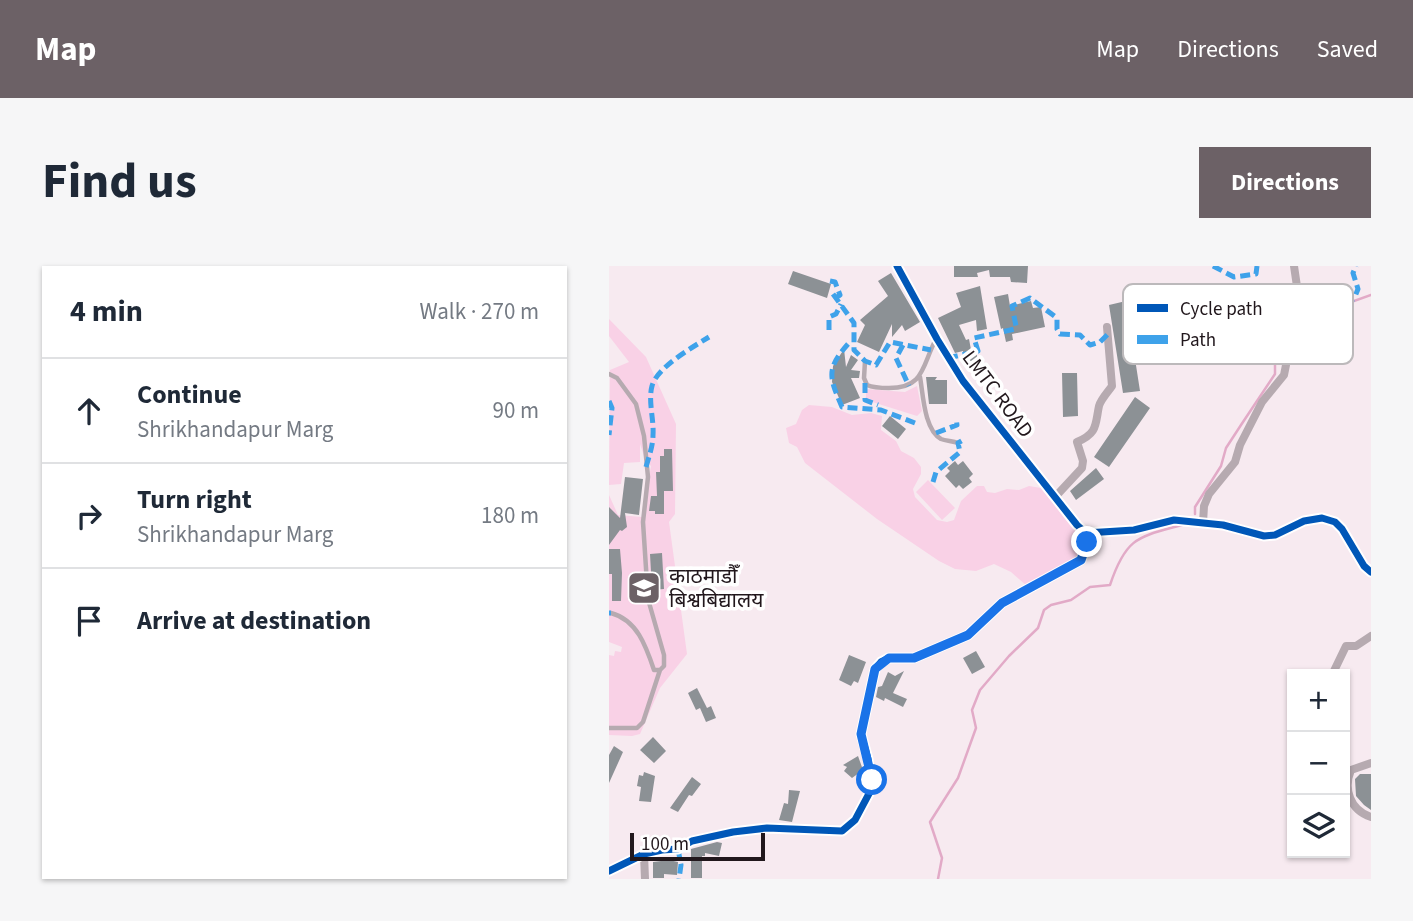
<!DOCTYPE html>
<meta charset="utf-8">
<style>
body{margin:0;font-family:"Source Sans 3","Noto Sans Devanagari",sans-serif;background:#f6f6f7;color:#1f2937}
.controls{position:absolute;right:21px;bottom:21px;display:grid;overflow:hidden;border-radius:0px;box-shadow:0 2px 5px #0004}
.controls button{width:63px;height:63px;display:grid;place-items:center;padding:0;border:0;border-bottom:2px solid #e0e1e3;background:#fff;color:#1f2937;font:35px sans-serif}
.scale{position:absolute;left:21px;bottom:18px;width:135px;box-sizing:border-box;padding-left:7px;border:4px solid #21171c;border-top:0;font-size:19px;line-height:24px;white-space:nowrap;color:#21171c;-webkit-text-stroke:5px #fff;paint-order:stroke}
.stop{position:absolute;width:21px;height:21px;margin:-16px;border:5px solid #1a73e8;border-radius:50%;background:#fff}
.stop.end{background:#1a73e8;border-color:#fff;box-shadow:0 2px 7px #0008}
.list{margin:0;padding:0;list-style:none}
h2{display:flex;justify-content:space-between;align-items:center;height:91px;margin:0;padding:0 28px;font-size:30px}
h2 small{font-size:23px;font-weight:400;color:#747a83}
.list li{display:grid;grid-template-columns:46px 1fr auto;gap:21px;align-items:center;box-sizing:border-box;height:105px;padding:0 28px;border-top:2px solid #e0e1e3}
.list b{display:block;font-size:26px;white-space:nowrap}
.list p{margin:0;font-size:23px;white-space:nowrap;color:#747a83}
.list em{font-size:23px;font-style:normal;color:#747a83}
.icon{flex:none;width:38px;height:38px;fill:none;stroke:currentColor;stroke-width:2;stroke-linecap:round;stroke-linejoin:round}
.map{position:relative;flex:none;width:762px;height:613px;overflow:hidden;border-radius:0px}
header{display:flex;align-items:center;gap:42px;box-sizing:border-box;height:98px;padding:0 35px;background:#6c6166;color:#fff}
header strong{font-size:33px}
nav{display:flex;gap:38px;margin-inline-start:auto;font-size:24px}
.intro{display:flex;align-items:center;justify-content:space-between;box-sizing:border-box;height:168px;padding:0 42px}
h1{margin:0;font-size:49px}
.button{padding:18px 32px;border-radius:0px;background:#6c6166;color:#fff;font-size:24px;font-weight:700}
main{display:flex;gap:42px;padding:0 42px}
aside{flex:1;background:#fff;border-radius:0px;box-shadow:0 2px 5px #0004}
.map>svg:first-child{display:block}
.green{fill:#f9d1e6}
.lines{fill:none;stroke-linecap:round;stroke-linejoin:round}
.stream{stroke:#e2aac7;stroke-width:2.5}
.building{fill:#8c9195}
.service{stroke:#b6aab0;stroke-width:4.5}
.minor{stroke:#b6aab0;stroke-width:8}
.quiet{stroke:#3ea2ea;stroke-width:5;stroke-dasharray:10 5;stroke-linecap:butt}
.cycleway-casing{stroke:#fff;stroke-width:11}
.cycleway{stroke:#0057b8;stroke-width:7}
.route{stroke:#1a73e8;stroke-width:9}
.labels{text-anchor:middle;stroke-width:7;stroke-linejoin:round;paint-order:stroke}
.street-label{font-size:21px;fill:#21171c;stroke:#fff}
.poi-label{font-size:21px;fill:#21171c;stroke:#fff;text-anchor:start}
.key{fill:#fff;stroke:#bcb9bb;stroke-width:2}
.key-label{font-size:19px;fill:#21171c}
</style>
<header>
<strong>Map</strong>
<nav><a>Map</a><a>Directions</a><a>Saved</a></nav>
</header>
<div class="intro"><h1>Find us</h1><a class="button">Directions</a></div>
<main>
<aside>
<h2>4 min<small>Walk · 270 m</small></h2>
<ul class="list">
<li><svg class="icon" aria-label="ahead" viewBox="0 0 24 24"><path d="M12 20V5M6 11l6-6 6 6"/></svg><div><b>Continue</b><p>Shrikhandapur Marg</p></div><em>90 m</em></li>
<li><svg class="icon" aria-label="right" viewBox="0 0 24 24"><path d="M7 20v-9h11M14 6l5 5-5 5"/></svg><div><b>Turn right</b><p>Shrikhandapur Marg</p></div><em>180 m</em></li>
<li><svg class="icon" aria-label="arrive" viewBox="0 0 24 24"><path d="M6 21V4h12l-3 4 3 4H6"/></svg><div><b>Arrive at destination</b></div></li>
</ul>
</aside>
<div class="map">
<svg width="762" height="613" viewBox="0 0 762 613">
<rect width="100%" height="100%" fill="#f7eaf0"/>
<path class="green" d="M0,53L37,91L67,158L66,248L60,256L78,388L51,422L31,468L23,470L0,469V389L5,390L6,385L12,386L13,381L0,376V229L9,249L33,251L42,200L37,196L31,178V196L15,197L12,218L0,219L1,104L20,96L0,70Z
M308,120L313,145L308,150L257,134V123L296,126Z
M200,139L223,141L243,149L262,147L273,150L272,164L287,175L292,185L305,192L312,201V208L304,223L306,231L328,254L338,256L345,254L352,235L368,220H375L378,226L386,227L398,223L410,224L420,220L432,222L467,266L470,284L467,291L418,320L402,306L385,298L367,305L346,303L330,295L268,253L196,197L188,181L180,177L177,162L187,158L193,144Z
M319,214L346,242L333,254L307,226Z"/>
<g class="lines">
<path class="stream" d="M694,47L706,49L762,29
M586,248V241L612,200L617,182L632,159L666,108V80L673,51L679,45
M329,613L333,592L321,556L349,512L367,462L363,444L371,424L400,390L429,362L435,344L442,339L462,334L481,321L501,319C517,271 529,271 573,259"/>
</g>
<path class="building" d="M345,0H419L418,17L402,16L401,11H381L380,4L368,7L369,11H345Z
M184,5L222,18L218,32L179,18Z
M282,7L311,56L296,65L293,59L283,71V58L270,86L248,76L256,59L251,54L279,30L269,15Z
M371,20L378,63L368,65L367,54L350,59L357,74L360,73L363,89L368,88V101H361V96H355L354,85L346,87L329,52L352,41L347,27Z
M399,28L401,40L422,35L424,42L432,41L436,61L403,68L404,74L397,76L394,62L392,63L385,31Z
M517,35L531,125L514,127L500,39Z
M235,83L237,101L242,89L249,94L242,104L251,105L250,112H242L251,132L233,139L223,116L224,100Z
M453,107H468L469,150L454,151Z
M317,111H328L326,114H338V138H320Z
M526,131L541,142L500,201L485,191Z
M281,150L297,163L289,173L273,160Z
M55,183H63L64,225H55V248H46V245H40L42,230H48L47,206H51V190H55Z
M346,195L349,199L354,195L364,208L360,212L363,216L354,223L350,219L347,222L336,210L341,205L338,202Z
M487,202L495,213L467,234L461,225Z
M16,211L34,213L30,249L16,247L18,261L13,265L11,264L0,279V241L11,252Z
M0,283H11L13,307L12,335H3V308H0Z
M53,287L55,323L43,324L41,288Z
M367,385L376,401L363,408L354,392Z
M240,389L257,396L249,417L245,415L242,420L230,414Z
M295,405L284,427L298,433L294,441L276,432L275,435L267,431L269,421L273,420L279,406L286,410Z
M88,422L98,442L102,440L107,452L97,456L91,442L87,444L79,427Z
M44,471L57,485L45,497L31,484Z
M5,480L14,486L0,517V489Z
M249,490L254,504L243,512L235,505L238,501L234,499Z
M35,506L46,510L42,536L30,535L32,521L28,520L30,509L34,510Z
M751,508H762V544L755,539L747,530L746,513Z
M83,511L92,518L83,530L80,529L69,546L61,542Z
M180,524L191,525L183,556L170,554L175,537L179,538Z
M108,576L113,577L110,590L96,587V590H93V612H82V583Z
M60,594L69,596L68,609L55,608V612H44V596Z"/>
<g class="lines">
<path class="service" d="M256,95L255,112L258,119C265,122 272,122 280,122C316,122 313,99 327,73
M0,108L8,112L27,138L35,170L39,211L34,256L39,333L55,389V400L51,404L34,456L28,462H0
M311,111C314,127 315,164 332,173C337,175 344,175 349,177
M2,347C28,354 37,380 45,404H51"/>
<path class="minor" d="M288,0L328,73L354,115L468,259L477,267
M447,230L473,202L474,195L468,176C489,167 486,159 490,140C492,133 499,126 503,120L498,61
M594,257L595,240L600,228L626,196L631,179L653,136L675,109L677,99V74L691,41L685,0
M477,267L525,264L565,254L614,259L655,270L666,269L695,255L713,252L726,256L733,263L755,300L762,306
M724,407L737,380H747L762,370
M762,497L742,504C734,523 741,544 762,551
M35,588L36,613
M0,605L35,588L53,584L69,583L83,575L124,566L158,562L233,565L246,554L263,522L259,493L252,468L266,403L272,396L280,392H305L359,369L393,337L472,294L476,285L477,267"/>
<path class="quiet" d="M604,0L625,11L647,8L648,0
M221,15L226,16L231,29L227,32
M224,28L245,57V84L256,95L267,99L281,76L322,84
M691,41H716L745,33L749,23L744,7L747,0
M220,64V51L227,48L232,38
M239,78C217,103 220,111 233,141L272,144L306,157
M294,79L287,92L300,120
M339,92L369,85L365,72L406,63L407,60L403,40L421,32L448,52V63L451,68L471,69L481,79L491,76L499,68
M256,117V134L269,139
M0,135L3,142L0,169
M327,167L348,159L347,152
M37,201C40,190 44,180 44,169C45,153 39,135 43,120C48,101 84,81 100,71
M324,216L327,206L351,186L349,177L354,174
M0,347H2
M724,408V407
M69,583L72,599L70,613"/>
<defs>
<path id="cycleway" d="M288,0L328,73L354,115L468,259L477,267
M477,267L525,264L565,254L614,259L655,270L666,269L695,255L713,252L726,256L733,263L755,300L762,306
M0,605L35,588L53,584L69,583L83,575L124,566L158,562L233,565L246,554L263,522L259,493L252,468L266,403L272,396L280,392H305L359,369L393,337L472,294L476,285L477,267"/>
</defs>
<use href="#cycleway" class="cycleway-casing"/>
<use href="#cycleway" class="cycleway"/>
</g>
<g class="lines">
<path class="route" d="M263,514L252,468L266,403L280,392H305L359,369L393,337L472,294L478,276"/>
</g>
<defs>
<symbol id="university-square" viewBox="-11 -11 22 22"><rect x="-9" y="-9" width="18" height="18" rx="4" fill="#6c6166" stroke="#fff"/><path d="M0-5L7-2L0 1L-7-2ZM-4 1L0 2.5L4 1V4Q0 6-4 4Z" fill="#fff"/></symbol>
</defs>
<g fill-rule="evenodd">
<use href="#university-square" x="16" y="303" width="38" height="38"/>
</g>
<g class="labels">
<g class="street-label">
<text transform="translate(389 128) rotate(53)" y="7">LMTC ROAD</text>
</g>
<g class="poi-label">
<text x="60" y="317">काठमाडौँ<tspan x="60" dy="24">बिश्वबिद्यालय</tspan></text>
</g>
</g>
<rect x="514" y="18" width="230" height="80" rx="10" class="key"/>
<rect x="528" y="38" width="31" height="8" fill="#0057b8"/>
<rect x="528" y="69" width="31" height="9" fill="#3ea2ea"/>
<g class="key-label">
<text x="571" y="49">Cycle path</text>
<text x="571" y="80">Path</text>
</g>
</svg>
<div class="controls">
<button>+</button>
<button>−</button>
<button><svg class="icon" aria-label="layers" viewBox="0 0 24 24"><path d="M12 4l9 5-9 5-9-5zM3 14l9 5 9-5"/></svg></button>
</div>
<div class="scale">100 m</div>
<div class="stop" style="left:263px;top:514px"></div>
<div class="stop end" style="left:478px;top:276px"></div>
</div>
</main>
